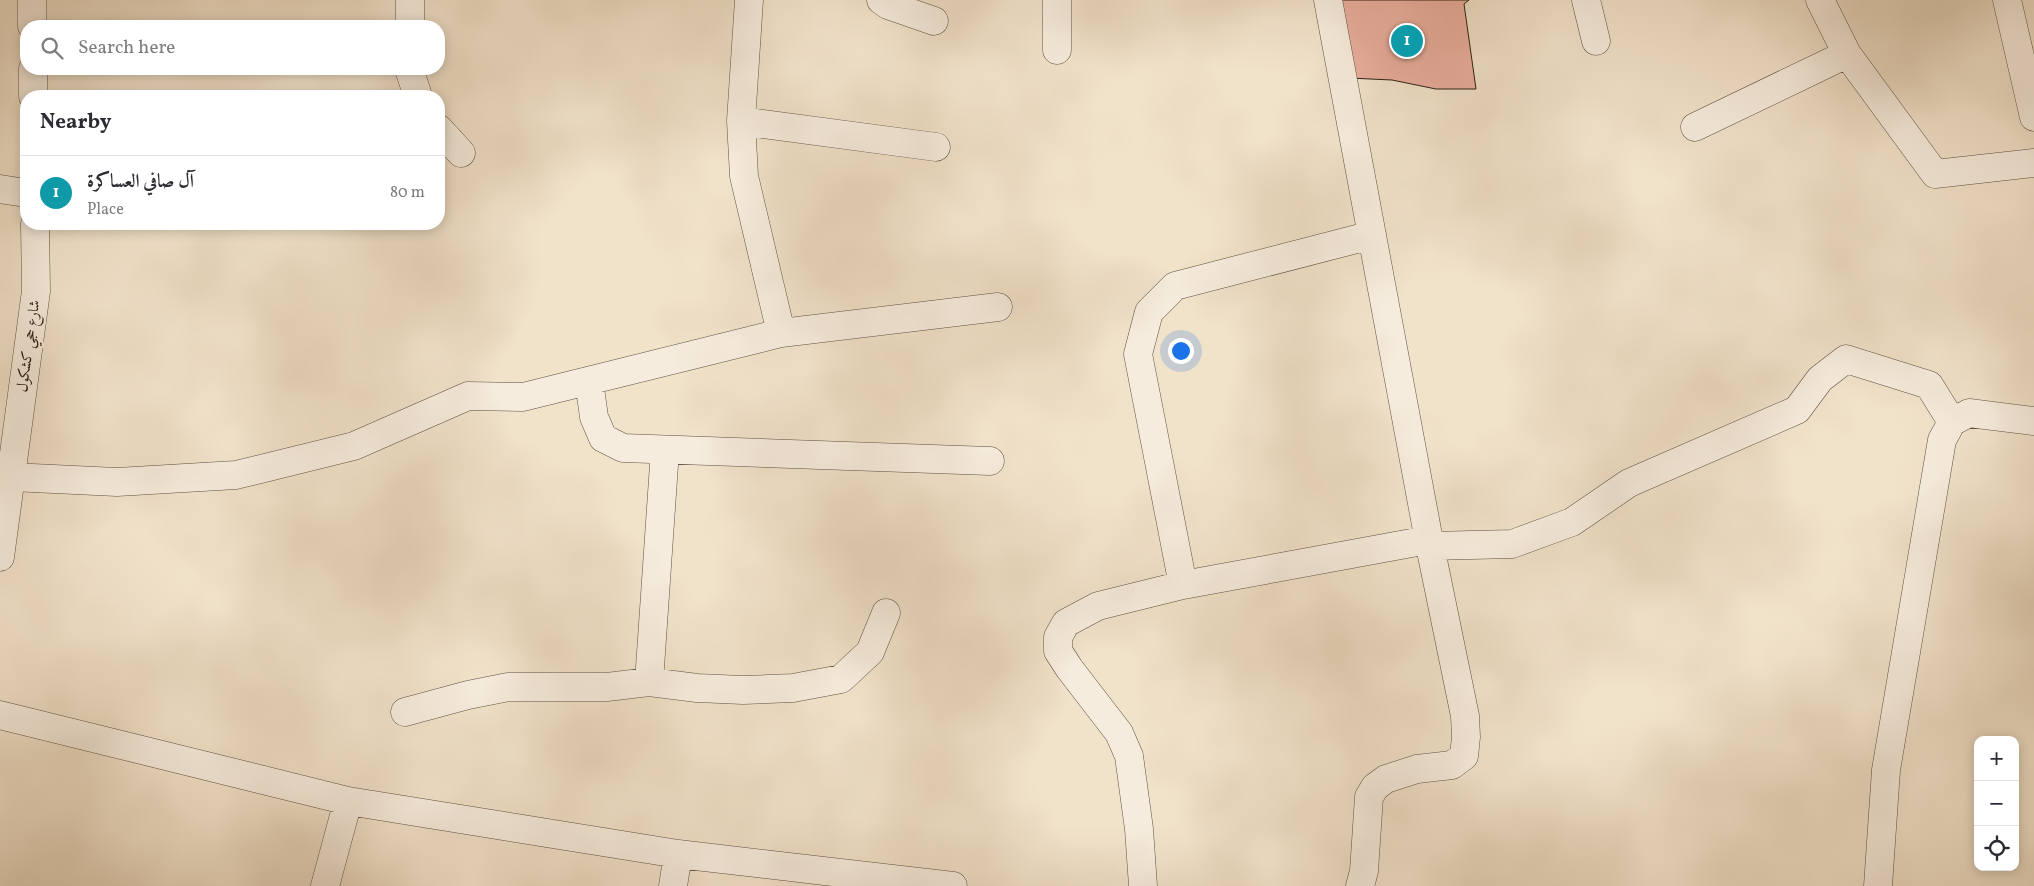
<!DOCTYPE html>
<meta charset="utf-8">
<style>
body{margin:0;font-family:Vollkorn,Amiri,serif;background:#f2f2f3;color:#2b2b33}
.controls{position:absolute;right:15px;bottom:15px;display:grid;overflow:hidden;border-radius:10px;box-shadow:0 2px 12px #0003}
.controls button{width:45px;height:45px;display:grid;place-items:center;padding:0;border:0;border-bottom:1px solid #e1e1e2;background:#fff;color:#2b2b33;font:25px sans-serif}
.you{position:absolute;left:1180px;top:350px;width:18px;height:18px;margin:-12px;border:4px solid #fff;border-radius:50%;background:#1a73e8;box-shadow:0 0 0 8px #1a73e833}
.badge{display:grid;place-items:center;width:32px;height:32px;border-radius:50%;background:#b45309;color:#fff;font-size:16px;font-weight:700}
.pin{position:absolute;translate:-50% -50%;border:2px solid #fff;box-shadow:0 1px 5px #0006}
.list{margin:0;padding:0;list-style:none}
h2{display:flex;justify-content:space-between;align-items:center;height:65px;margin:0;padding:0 20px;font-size:21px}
h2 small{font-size:16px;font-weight:400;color:#7c7c81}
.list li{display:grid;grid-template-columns:32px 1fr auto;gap:15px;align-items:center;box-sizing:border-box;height:75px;padding:0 20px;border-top:1px solid #e1e1e2}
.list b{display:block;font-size:19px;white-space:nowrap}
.list p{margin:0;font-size:16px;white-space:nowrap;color:#7c7c81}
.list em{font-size:16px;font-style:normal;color:#7c7c81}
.icon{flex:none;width:28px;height:28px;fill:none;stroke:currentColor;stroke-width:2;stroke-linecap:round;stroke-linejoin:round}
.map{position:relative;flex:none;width:2034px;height:886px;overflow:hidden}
.search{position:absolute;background:#fff;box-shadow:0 2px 12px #0003;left:20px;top:20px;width:425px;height:55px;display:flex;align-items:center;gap:12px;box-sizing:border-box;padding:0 18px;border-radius:20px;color:#7c7c81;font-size:19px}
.panel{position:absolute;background:#fff;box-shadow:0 2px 12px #0003;left:20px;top:90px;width:425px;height:140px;border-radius:20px}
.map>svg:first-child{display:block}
.building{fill:#e9ae9d;stroke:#2d2013}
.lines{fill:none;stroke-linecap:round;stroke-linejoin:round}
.minor-casing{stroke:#5e5041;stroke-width:29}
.tertiary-casing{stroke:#5e5041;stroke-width:29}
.minor{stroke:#f6ecdd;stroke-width:28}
.tertiary{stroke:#f6ecdd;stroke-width:28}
.labels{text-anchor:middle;stroke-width:4.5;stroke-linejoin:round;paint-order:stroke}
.street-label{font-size:15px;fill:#2d2013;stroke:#f6ecdd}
</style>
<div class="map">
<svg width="2034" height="886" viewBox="0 0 2034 886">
<rect width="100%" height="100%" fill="#f1e2ca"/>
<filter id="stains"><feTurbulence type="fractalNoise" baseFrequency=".004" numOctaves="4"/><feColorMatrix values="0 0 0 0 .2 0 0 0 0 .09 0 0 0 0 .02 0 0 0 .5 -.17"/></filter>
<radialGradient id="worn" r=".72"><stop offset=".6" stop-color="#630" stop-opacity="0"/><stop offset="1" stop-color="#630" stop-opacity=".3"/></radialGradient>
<path class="building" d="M1339,0H1469L1464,4L1476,89H1436L1392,80L1349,78Z"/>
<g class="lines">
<defs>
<path id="minor" d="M749,0L741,121L744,176L781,333
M881,0L888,5L934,21
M1057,0V50
M1328,0L1430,546L1465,716L1466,737L1464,756L1452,765L1417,769L1386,779L1375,787L1369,797L1364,871L1360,886
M1586,0L1596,41
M1820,0L1847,54L1935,174L2034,163
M2007,0L2034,117
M410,26V0
M409,69L418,96
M741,121L936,147
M1695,127L1847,54
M439,129L461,153
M0,189L26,193
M589,381L594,417L603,438L623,448L990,461
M11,477L117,482L236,475L354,446L468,396L523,397L781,333L998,307
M1430,546L1512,544L1572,522L1629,483L1797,410L1820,379L1846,359L1929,385L1952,422
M1183,585L1138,354L1149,312L1175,286L1372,235
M649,682L697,688L743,690L793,688L841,679L870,652L886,613
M405,712L468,695L508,687H607L649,682L665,450
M0,715L348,801L678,854L953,886
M325,886L348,801
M673,886L678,854
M1143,886L1139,829L1129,756L1119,733L1069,668L1058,651V637L1066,623L1098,606L1183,585L1428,540
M1878,886L1886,770L1942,440L1952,422L1969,413L2034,421"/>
<path id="tertiary" d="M32,0V26
M33,69V96
M0,557L36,291L35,224"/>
</defs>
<use href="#minor" class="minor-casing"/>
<use href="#tertiary" class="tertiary-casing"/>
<use href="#minor" class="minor"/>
<use href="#tertiary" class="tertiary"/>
</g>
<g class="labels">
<g class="street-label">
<text transform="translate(28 346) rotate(-82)" y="5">شارع حجي كشكول</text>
</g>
</g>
<rect width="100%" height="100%" filter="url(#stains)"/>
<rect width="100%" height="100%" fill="url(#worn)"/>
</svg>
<div class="controls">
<button>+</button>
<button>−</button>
<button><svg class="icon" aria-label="locate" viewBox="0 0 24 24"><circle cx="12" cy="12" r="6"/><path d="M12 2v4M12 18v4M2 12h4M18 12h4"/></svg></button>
</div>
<div class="you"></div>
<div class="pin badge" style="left:1407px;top:41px;background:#0f9aa8">1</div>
<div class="search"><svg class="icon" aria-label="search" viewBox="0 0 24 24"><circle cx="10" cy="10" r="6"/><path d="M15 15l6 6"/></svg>Search here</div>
<section class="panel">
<h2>Nearby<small></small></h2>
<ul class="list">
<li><span class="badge" style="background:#0f9aa8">1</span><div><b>آل صافي العساكرة</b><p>Place</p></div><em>80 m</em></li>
</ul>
</section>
</div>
